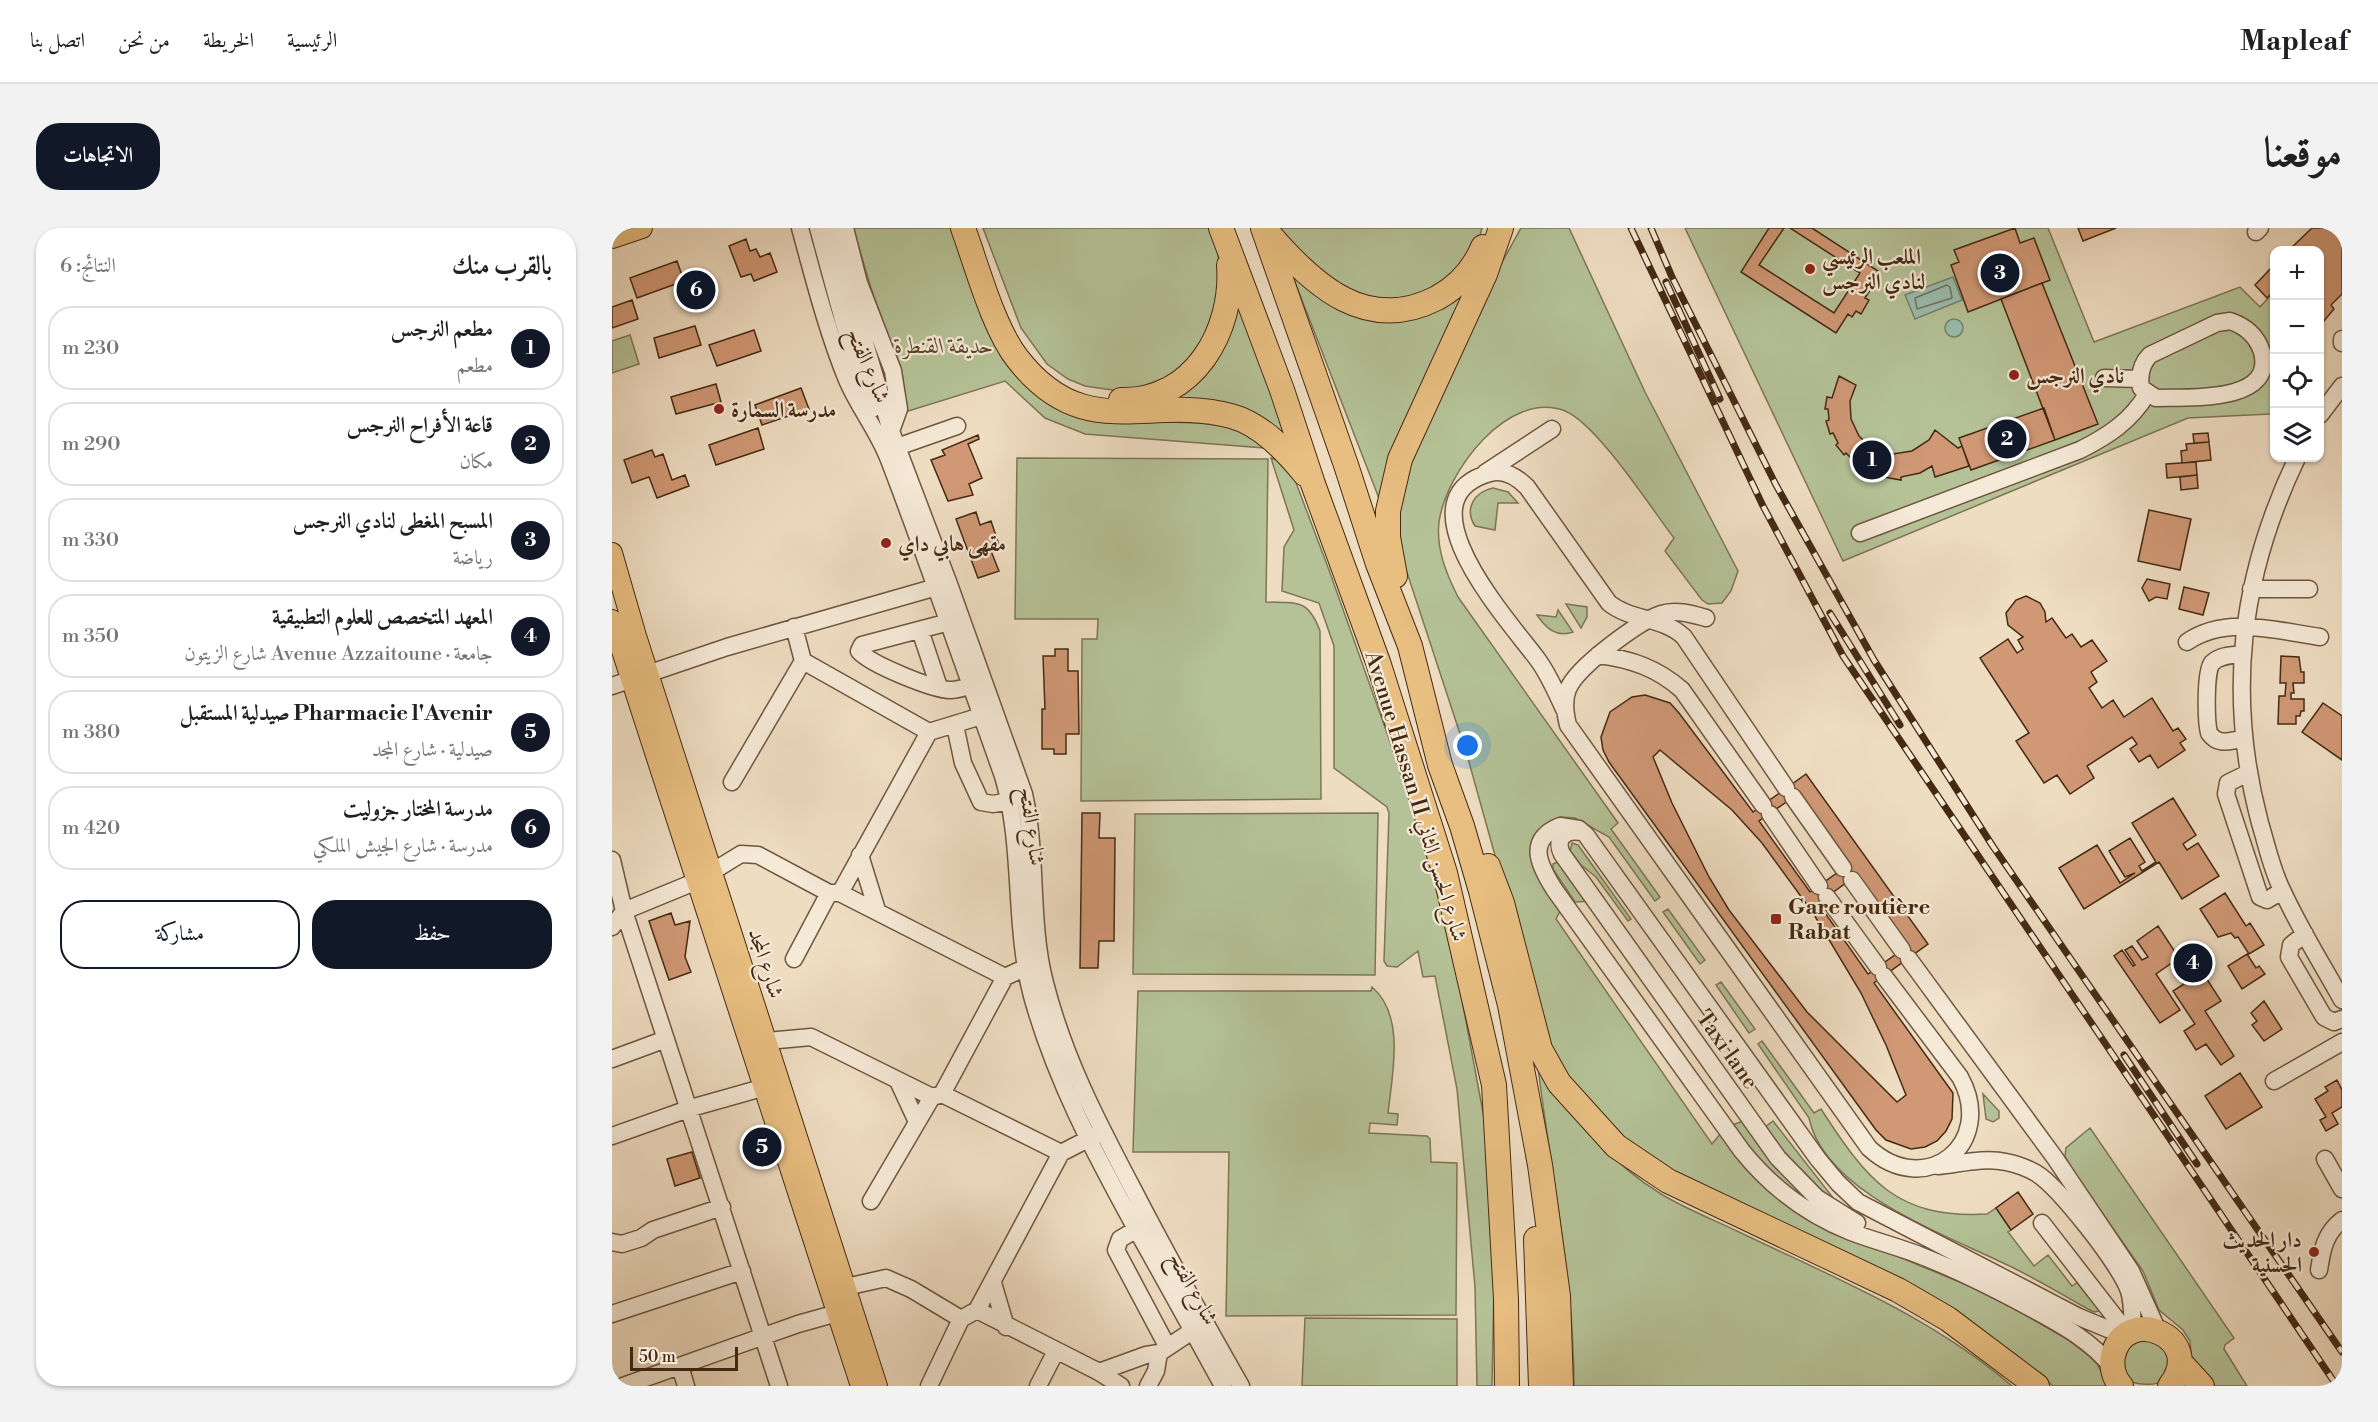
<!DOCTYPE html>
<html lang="ar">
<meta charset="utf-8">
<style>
body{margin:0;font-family:"Libre Bodoni",Amiri,serif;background:#f2f2f2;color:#202124;direction:rtl}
.controls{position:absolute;right:18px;top:18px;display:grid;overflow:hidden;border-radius:12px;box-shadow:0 2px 4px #0004}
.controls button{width:54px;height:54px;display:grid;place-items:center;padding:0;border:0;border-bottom:2px solid #e0e0e0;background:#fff;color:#202124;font:30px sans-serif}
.scale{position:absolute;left:18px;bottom:15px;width:108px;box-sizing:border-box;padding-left:6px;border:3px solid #452a13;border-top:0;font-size:16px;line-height:21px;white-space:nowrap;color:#452a13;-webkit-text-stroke:4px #f5e9d7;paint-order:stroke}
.you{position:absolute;left:856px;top:518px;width:21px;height:21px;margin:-15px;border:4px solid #fff;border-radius:50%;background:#1a73e8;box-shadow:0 0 0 9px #1a73e833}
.badge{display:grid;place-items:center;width:39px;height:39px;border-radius:50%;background:#111827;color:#fff;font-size:20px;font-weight:700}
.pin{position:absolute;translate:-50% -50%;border:3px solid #fff;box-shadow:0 2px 6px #0006}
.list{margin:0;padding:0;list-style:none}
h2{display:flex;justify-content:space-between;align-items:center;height:78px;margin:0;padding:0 24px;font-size:26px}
h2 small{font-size:20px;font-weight:400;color:#757577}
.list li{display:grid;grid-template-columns:39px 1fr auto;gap:18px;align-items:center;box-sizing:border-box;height:84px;margin:0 12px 12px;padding:0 12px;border:2px solid #e0e0e0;border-radius:24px}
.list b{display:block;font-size:22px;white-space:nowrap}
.list p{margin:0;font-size:20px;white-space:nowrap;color:#757577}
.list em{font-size:20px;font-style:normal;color:#757577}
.actions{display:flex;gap:12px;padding:18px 24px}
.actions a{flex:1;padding:14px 0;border:2px solid #111827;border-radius:24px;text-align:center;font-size:21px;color:#111827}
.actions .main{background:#111827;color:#fff}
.icon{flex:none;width:33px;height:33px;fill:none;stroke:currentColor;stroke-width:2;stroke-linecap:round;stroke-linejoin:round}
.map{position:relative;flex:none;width:1730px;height:1158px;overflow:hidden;direction:ltr;border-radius:24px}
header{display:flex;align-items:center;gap:36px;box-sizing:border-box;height:84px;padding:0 30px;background:#fff;border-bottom:2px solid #e0e0e0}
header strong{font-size:28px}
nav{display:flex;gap:33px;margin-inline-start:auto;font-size:21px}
.intro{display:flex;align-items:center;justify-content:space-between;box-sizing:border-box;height:144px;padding:0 36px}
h1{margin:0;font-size:42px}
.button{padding:15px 27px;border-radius:24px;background:#111827;color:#fff;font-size:21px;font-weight:700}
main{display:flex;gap:36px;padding:0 36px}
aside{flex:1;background:#fff;border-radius:24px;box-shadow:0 2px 4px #0004}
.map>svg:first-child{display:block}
.green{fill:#b5c297;stroke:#7d7655;stroke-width:1.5}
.water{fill:#9abdae;stroke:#788270;stroke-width:1.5}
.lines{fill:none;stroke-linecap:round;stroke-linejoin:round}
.shore{stroke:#707460;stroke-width:1.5}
.building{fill:#d09875;stroke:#452a13;stroke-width:1.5;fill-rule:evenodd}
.minor-casing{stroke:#70573f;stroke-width:19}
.major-casing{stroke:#452a13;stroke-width:22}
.highway-casing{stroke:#452a13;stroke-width:26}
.minor{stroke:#f5e9d7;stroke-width:16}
.major{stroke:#e8be81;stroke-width:20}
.highway{stroke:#e8be81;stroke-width:24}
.rail-casing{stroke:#452a13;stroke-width:7}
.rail{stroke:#f5e9d7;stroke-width:4.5;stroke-dasharray:14;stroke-linecap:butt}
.poi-dot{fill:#8f2418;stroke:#f5e9d7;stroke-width:2}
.labels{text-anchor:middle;stroke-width:4.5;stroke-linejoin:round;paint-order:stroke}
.poi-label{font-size:22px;font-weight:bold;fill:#452a13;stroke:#f5e9d7;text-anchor:start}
.park-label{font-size:22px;font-style:italic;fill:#5b482d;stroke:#f5e9d7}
.street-label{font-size:22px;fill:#452a13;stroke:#f5e9d7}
</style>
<header>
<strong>Mapleaf</strong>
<nav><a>الرئيسية</a><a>الخريطة</a><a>من نحن</a><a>اتصل بنا</a></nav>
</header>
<div class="intro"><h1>موقعنا</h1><a class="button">الاتجاهات</a></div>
<main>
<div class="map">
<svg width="1730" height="1158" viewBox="0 0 1730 1158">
<rect width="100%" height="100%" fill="#efddc2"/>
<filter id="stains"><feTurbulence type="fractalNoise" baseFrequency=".00333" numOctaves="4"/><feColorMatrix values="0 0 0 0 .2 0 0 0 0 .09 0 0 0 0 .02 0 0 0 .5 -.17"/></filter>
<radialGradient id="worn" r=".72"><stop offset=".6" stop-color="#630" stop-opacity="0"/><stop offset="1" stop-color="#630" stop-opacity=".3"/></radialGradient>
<path class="green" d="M241,0H342L383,112L479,192L589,195L628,200L653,220L473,206L433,190L393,153L293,184L291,151L259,60Z
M371,0H598L606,26L609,51L603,98L566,145L514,164L473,158L456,151L435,136L409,100Z
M668,0H870L867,11L848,41L804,70L762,73L715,55Z
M909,0H957L1033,164L1126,343L1119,363L1110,375L1096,376L1090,372L1053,323L1062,310C1039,280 985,196 953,183C896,161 834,244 827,294C824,321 834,345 846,369L1006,595L999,601L1048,669L1043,673L997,609L963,590L948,589L926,603L919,625L921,639L949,681L944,691L1100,916L1109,905L1134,941L1163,968L1263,1019L1362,1060L1399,1079L1455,1111L1477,1128L1485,1136L1497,1158H1441L1407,1129L1356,1093L1023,923L968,868L935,814L855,527L783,308L789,249L883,47Z
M1073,0H1436L1482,114L1628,59L1648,79L1662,64V179L1658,186L1576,190L1231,333Z
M681,49H688L728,78L854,65L770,278Z
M626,65L678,214L554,177Z
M18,107L27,136L0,145V113Z
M405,230L656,231L654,374C684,375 696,370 708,403L709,571L469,573L470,411H485L486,391H403Z
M659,230L670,234L683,252L717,342L797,567L838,708L873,895L882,1057L880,1158H865L863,1059L845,861L823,748L811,749L806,723L785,739L775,738L772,733L777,585L775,579L722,540V418L707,375L670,363L672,319L682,302Z
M881,260L896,264L906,275H886L883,302L863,298C852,281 862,264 881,260Z
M954,376L975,379V389L969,400Z
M946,382L961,404C944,410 934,400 925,387L944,389Z
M766,585L763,747L521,746L523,586Z
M960,615L966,617L1019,691L1016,693L984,649L969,637L958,623Z
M946,634L979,673L963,674L941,641V636Z
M1056,681L1093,732L1088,736L1051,684Z
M1109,754L1143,801L1137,805L1104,757Z
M760,759C794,788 780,847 776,885L786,886L785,897L758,895L757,905L815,908L818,911L819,934L845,935L844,1087L614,1088L617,924H521L526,763H759Z
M1150,813L1202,885L1209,881C1255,952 1284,991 1375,986L1384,980L1399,1002L1396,1004L1422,1038L1436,1027L1460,1058L1467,1053L1488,1083L1482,1084L1474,1080C1446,1064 1418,1047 1389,1034C1329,1005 1212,963 1197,890L1146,816Z
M926,840C961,888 998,935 1049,966C1074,981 1102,992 1127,1004C1221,1049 1320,1089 1400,1158H962C962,1051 939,946 926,840Z
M1371,866L1387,883V890L1381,894L1374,891Z
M1134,892L1196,970L1194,973L1154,942L1120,897Z
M1161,893L1222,971C1193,954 1173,926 1153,899Z
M1478,900L1622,1110L1613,1117L1612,1121L1635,1158H1602L1580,1138L1578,1113L1571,1102L1547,1082L1531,1043L1462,945L1453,928L1454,920Z
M693,1090L845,1091V1158H690Z
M1537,1109L1559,1129C1557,1135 1556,1146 1553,1152C1545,1158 1522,1158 1514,1150C1511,1121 1509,1120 1537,1109Z"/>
<path class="water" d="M1341,49L1350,72L1303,91L1293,67Z
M1333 100a9 9 0 1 1 18 0a9 9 0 1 1-18 0Z"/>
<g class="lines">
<path class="shore" d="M1335,57L1338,59L1340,70L1305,81L1303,70Z"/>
</g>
<path class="building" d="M1157,0H1172L1147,37L1222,85L1248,45L1178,0H1200L1266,43L1255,60L1258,62L1253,70L1257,72L1249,86L1244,83L1240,89L1236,86L1224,105L1129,44Z
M1403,0L1408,15L1422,10L1438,52L1356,84L1339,37L1347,34L1342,22Z
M1466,0H1504L1471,13Z
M1700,0H1730V66L1719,77L1722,81L1711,94L1708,86V22H1677Z
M134,11L138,23L144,21L148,29L158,25L165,44L142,53L139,46L129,49L117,18Z
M65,33L72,53L25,70L18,50Z
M1662,37V63L1655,70L1643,57Z
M1430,55L1486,196L1443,212L1389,71Z
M20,72L26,91L0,100V79Z
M83,98L89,117L47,130L42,110Z
M142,102L149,123L105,138L97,117Z
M1227,148L1244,157L1238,173L1239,191L1247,208L1261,221L1281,226L1300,223L1317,212L1323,202L1346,220L1350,218L1357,238L1323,249L1320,238L1308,245L1289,249V252L1260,247L1261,245L1239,235L1241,232L1234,225L1232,227L1224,217L1226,215L1221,205L1218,206L1214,193L1217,192L1216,181H1213L1215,169L1220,170Z
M104,156L109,174L64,186L59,169Z
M189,160L197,181L150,197L143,177Z
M1432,180L1443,212L1359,242L1347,210Z
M146,200L152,221L104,237L97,217Z
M1596,205L1597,214L1582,215L1581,206Z
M366,207L367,211L356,216L370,250L357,256L361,267L336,273L319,232L333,227L330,222Z
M1597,214L1599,232L1570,235L1569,223L1575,222L1574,216Z
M40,222L43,229L51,226L60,252L73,247L77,258L45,270L37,249L20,255L12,232Z
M1584,234L1585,247L1555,250L1554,236Z
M1585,247L1586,260L1569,262L1568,249Z
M1537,282L1579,291L1568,342L1526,333Z
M364,284L368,297L379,293L388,320L379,323L387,343L366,350L344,291Z
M1535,351L1558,356L1555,371L1544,369L1537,373L1530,360Z
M1572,359L1597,365L1591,387L1567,381Z
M1414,368L1428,375L1433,384L1434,394L1440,390L1454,410L1460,406L1469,419L1480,412L1495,433L1479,444L1485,454L1477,460L1490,480L1501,472L1512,489L1540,470L1561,503L1566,500L1574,511L1568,515L1573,522L1546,540L1538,527L1527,534L1518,521L1525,516L1520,509L1475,538L1482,550L1458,566L1445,547L1432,555L1404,513L1417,505L1368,430L1396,411L1405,425L1411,421L1406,412L1411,409L1396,397L1394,385L1404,372Z
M443,421H456V443H466L467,506H454V526H442V521H430V481H433L431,428H443Z
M1669,428L1687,429L1689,444H1692V455H1681L1682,465H1679V471H1692V483H1689L1688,488H1684V496H1666L1667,468H1673L1674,455H1668Z
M1033,467L1058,475L1067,485L1141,584L1194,546L1316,716L1262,755L1341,865L1340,891L1334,903L1325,913L1313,919L1299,921L1274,912L1264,902L997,534L991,522L989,509L998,484L1020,469ZM1186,566L1236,637L1198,664L1147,593ZM1244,648L1294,719L1256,746L1206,675Z
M1711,475L1730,488V532L1690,504Z
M1048,522L1120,582L1150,615L1201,685L1249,765L1274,817L1294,867L1285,874L1195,784L1117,682L1097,649L1060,575L1041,529Z
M1561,570L1584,607L1571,616L1575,622L1586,615L1607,648L1570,671L1547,634L1472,681L1447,640L1485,617L1508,655L1523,645L1513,649L1497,623L1518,610L1533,634L1527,638L1530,643L1544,634L1520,595Z
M470,585H488L487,610H503L502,713H487L486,740H468Z
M1613,665L1634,698L1638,695L1652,717L1637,726L1626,709L1623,710L1619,705L1606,709L1588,681Z
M59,685L63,697L78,693L73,729L79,744L57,752L37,693Z
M1546,698L1567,730L1544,746L1568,782L1548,795L1502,728L1510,722L1521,738L1523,737L1513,722L1520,718L1530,732L1536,729L1525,713Z
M1635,726L1644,740L1647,738L1653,746L1630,761L1616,738Z
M1575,736L1584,749L1591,745L1609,773L1593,783L1622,828L1609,837L1594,816L1584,822L1572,803L1583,796L1561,763L1572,756L1563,743Z
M1652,773L1670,801L1652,813L1640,797L1645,793L1639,785Z
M1628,845L1650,879L1614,901L1593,868Z
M1725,852L1730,862V879L1720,885L1726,896L1714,903L1708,892L1714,889L1703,871L1716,863L1713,859Z
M80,924L88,950L63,958L55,931Z
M1406,964L1421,986L1399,1002L1384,980Z"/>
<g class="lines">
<defs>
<path id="minor" d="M188,0C202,51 215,103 235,152C247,180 266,203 277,232C317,336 353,442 391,548C412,619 401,696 420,768C443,851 482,924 523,999C553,1052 582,1105 611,1158
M206,0L231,92L259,182
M219,0L279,203L337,356L412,566C426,628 417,694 433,755C452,830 486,895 522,963C556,1029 592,1093 629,1158
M233,0L247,55L281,143L287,181L279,203
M1644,4L1648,0
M1618,93C1633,98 1645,108 1650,124C1664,176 1573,169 1544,170L1529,160C1527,148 1529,136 1538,127L1605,95Z
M1730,111V115
M1492,150L1528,151
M1708,187L1730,158
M285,219L345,198
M1685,230C1628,349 1614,467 1648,595C1655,618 1660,643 1671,664C1688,701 1710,736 1730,772
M873,245L940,201
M1248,305L1468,222C1496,208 1519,193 1535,166
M1639,361H1697
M1094,390C1080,386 1064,381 1049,386C1026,394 965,439 956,461C951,473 953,485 956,497L1257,920C1313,972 1385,916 1348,849L1272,748
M337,394L250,417L247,423C258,436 321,462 339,462C348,462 359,457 367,454
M308,402L327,459
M1575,414C1614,387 1665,403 1708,409
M986,427C1019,431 1045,440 1070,462L1151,577
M191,433L317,504L379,485
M0,458L115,419L335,356
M952,481C944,464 937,447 926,432C899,395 784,271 878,245C893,241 905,249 915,259L997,375C1019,393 1052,389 1072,409L1174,560
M343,497L351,535L369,574L381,576L399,573
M1630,511C1617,513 1606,518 1597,505C1594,493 1593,444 1600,435C1608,427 1621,427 1631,426
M1636,545L1616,555L1614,566L1648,669L1655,672L1670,663
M120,554L191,433L182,399
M1181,569L1231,640
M1158,586L1207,658
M968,604C952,601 943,612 950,626L1166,930L1205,970L1245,995
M248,627L265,682
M0,632L12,683L167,1158
M1240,652L1290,722
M228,665L393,749
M1215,669L1266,739
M0,699L12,683L85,653L129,626L146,627L217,665
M1693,706L1679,717L1677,729L1712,789L1722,794L1730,791
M182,731L217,665H228L317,504
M1297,731L1443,930L1519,1043L1546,1103
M155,813L199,809L320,869
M0,831L54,811
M286,853L305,894
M1662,853L1730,814
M330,866L449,925L484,907
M0,908L79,880L164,856
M1713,931L1730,961
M1326,938C1347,936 1372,929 1394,934C1404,936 1415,940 1424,945C1447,959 1509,1038 1517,1063C1521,1075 1520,1091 1521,1104
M259,973L320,869L330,866L393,749L406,743L426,740
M1430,995L1516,1106
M525,1001L508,1011L504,1022L555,1118
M0,1014L10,1016L29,1010L41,1002L110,979
M1707,1042C1710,1022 1713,1005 1730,992
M381,1055L394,1099
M234,1059L274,1050L299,1061L349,1091
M365,1082L487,1144L534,1127L547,1125L589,1097
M0,1086L130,1043
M68,1138L74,1158
M1500,1139C1479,1113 1453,1099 1424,1083C1389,1064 1354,1046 1317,1031C1292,1020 1265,1014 1239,1004C1196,987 1159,959 1130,923L942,661C927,637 914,612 948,598L967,601L974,607L1206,931L1226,955L1246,974L1467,1089L1513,1108
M487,1144L509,1158
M11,1158L186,1096L236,1082
M317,1158L349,1091L365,1082L449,925
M426,1158L444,1123
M536,1158L544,1143L547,1125"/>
<path id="major" d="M0,10L30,0
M0,325L24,408L265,1158
M0,392L249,1158"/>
<path id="highway" d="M351,0C365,38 381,99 405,130C472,217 536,166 619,188C649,196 674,223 693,246
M609,0L670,162L701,256L766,434L833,645L882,857L894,1071L895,1158
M651,0L734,237L766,336L798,418L828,537L850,598L869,663L898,777L928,937L946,1068L949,1158
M658,7C702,58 755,106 825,70C845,59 862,41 871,19
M509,172C582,174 622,102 617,37
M783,348L776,309V283L788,231L873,46L889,0
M876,638L890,675L928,821L947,855L1004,918L1056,953L1286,1062L1336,1091L1425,1158
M924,1011L929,1158
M1568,1134L1590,1158
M1509,1158C1502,1150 1499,1139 1501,1128C1512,1075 1596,1109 1558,1158"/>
</defs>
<use href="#minor" class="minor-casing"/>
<use href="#major" class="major-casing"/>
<use href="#highway" class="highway-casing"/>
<use href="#minor" class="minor"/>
<use href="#major" class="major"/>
<use href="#highway" class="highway"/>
<defs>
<path id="rail" d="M1019,0L1151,278L1231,428L1725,1158
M1039,0L1060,49L1164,257L1262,432L1380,617L1730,1124
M1054,54L1108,171
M1218,385L1288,497
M1512,827L1585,936"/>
</defs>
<use href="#rail" class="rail-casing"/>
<use href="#rail" class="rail"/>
</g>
<g class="poi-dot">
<circle cx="1198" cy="41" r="6"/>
<circle cx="1402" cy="147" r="6"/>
<circle cx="107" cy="181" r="6"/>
<circle cx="274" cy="315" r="6"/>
<rect x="1158" y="685" width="12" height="12" rx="3"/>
<circle cx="1702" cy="1024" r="6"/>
</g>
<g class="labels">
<g class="poi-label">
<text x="1210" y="36">الملعب الرئيسي<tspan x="1210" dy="25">لنادي النرجس</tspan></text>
<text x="1414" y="155">نادي النرجس</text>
<text x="119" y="189">مدرسة السمارة</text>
<text x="286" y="323">مقهى هابي داي</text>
<text x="1176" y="686">Gare routière<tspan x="1176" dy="25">Rabat</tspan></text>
<text x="1690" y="1019" text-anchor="end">دار الحديث<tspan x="1690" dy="25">الحسنية</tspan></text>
</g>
<g class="park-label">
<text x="332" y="125">حديقة القنطرة</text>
</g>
<g class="street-label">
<text transform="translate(257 137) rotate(67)" y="8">شارع الفتح</text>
<text transform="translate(805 568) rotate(73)" y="8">Avenue Hassan II شارع الحسن الثاني</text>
<text transform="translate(421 598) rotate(82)" y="8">شارع الفتح</text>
<text transform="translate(155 735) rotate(72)" y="8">شارع المجد</text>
<text transform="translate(1116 821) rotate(55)" y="8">Taxi lane</text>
<text transform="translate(582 1060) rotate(61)" y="8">شارع الفتح</text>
</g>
</g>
<rect width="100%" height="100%" filter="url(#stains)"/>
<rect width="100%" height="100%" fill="url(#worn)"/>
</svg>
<div class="controls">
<button>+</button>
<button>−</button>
<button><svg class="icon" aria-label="locate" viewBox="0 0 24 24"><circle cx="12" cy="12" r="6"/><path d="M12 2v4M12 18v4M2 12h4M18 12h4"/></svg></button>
<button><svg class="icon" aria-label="layers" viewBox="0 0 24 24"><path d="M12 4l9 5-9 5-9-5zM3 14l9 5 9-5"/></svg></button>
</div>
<div class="scale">50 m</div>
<div class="you"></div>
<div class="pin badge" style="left:1260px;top:232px">1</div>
<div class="pin badge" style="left:1395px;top:211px">2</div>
<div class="pin badge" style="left:1388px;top:45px">3</div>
<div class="pin badge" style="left:1581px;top:735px">4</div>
<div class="pin badge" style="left:150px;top:919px">5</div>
<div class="pin badge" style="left:84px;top:62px">6</div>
</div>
<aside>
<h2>بالقرب منك<small>النتائج: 6</small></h2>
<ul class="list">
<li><span class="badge">1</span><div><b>مطعم النرجس</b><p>مطعم</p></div><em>230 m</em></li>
<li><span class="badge">2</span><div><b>قاعة الأفراح النرجس</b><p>مكان</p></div><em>290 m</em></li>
<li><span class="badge">3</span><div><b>المسبح المغطى لنادي النرجس</b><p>رياضة</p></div><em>330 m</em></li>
<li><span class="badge">4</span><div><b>المعهد المتخصص للعلوم التطبيقية</b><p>جامعة · Avenue Azzaitoune شارع الزيتون</p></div><em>350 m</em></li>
<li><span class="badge">5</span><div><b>Pharmacie l'Avenir صيدلية المستقبل</b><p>صيدلية · شارع المجد</p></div><em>380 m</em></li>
<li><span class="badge">6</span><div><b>مدرسة المختار جزوليت</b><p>مدرسة · شارع الجيش الملكي</p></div><em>420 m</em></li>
</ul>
<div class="actions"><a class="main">حفظ</a><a>مشاركة</a></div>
</aside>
</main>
